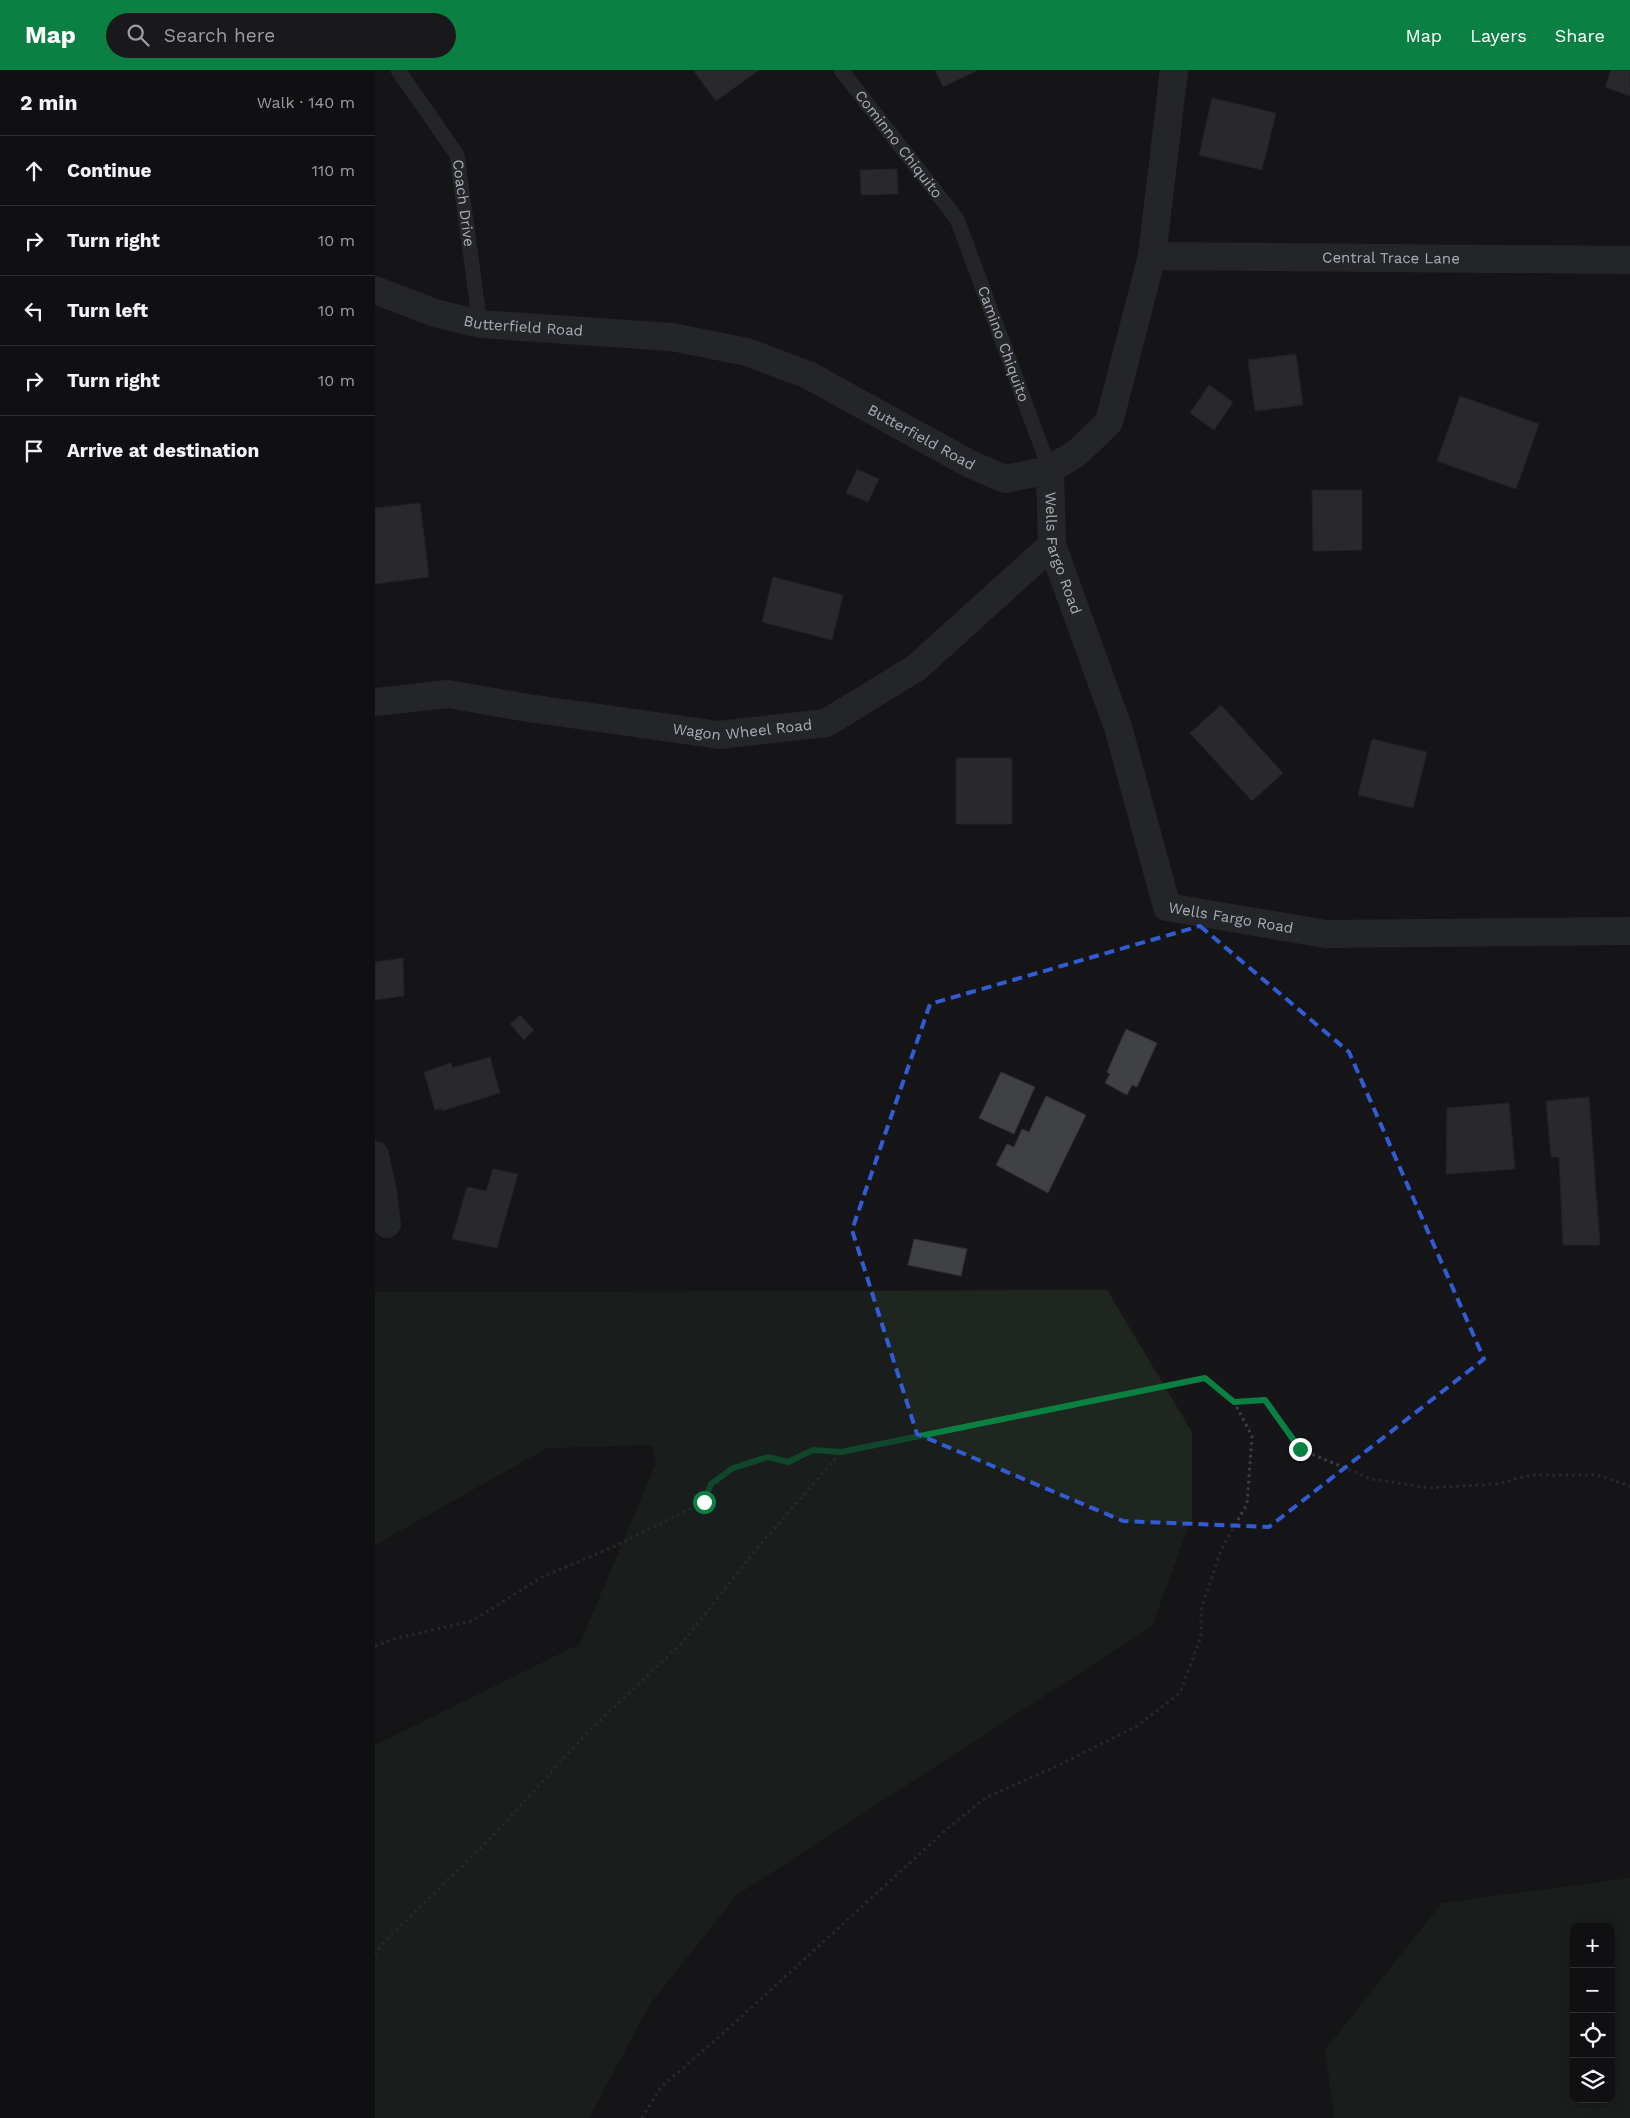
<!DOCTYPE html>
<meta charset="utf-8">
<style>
body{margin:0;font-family:"Work Sans",sans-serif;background:#19191b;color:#f1f3f6}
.controls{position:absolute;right:15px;bottom:15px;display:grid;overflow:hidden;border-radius:10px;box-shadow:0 2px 12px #0003}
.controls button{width:45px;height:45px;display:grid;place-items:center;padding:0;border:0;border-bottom:1px solid #303032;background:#101012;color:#f1f3f6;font:25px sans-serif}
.stop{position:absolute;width:15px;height:15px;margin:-11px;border:4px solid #0b8043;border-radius:50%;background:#fff}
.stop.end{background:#0b8043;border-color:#fff;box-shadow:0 1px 5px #0008}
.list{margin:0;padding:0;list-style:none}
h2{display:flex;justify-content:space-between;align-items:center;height:65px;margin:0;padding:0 20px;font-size:21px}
h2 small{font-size:16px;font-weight:400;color:#9c9d9f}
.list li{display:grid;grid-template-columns:32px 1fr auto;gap:15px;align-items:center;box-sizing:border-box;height:70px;padding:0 20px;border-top:1px solid #303032}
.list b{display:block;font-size:19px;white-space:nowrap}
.list em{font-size:16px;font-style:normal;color:#9c9d9f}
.icon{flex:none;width:28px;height:28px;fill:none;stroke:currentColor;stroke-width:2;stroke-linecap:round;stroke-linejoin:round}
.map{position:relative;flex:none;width:1255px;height:2048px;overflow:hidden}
header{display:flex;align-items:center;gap:30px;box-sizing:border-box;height:70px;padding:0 25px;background:#0b8043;color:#fff}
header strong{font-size:24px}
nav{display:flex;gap:28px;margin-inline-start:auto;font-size:18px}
.search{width:350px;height:45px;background:#19191b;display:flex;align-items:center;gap:12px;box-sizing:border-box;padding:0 18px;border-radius:28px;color:#9c9d9f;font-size:19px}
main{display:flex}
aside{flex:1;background:#101012}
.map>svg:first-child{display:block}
.green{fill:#1e261f;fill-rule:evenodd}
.building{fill:#404145;stroke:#303034}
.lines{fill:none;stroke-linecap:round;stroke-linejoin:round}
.path{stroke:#3d3f44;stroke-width:3;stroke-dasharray:2.5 4;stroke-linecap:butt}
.lane{stroke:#37383d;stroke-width:15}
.street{stroke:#37383d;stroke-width:28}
.route{stroke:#0b8043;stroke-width:6}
.marked{fill:none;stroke:#325cd3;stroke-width:4;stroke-dasharray:10 6;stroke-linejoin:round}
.labels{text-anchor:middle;stroke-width:4;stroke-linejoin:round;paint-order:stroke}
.street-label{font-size:15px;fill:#a8adb8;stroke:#111113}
</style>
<header>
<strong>Map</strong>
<div class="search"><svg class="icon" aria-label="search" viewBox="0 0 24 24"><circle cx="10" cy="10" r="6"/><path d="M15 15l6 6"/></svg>Search here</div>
<nav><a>Map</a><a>Layers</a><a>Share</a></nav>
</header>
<main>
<aside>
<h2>2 min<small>Walk · 140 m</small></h2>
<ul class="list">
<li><svg class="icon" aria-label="ahead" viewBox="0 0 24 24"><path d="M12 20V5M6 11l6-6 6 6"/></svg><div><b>Continue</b></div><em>110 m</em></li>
<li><svg class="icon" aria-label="right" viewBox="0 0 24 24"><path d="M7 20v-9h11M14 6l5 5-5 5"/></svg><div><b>Turn right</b></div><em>10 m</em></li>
<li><svg class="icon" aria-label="left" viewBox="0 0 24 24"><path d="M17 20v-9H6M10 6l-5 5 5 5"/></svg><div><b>Turn left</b></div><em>10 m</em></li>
<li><svg class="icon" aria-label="right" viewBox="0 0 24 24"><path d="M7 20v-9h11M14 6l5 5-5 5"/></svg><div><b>Turn right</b></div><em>10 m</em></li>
<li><svg class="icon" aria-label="arrive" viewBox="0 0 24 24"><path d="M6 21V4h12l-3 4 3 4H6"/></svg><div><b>Arrive at destination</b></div></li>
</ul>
</aside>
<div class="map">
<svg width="1255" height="2048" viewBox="0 0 1255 2048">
<rect width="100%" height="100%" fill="#161618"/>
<path class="green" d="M732,1220L817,1362V1447L777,1556L362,1825L275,1934L214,2048H0V1675L205,1574L281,1393L278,1375L172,1378L0,1475V1222Z
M1255,1808V2048H959L950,1980L1067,1833ZM1199,1857H1236V2029H1199Z"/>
<path class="building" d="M318,0H384L341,31Z
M560,0H603L568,17Z
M1236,0H1255V26L1230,17Z
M837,28L901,43L887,100L824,85Z
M522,99L523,124L486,125L485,100Z
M921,284L928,335L880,341L873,290Z
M834,315L858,332L839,360L815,343Z
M1085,326L1164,354L1141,419L1062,391Z
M482,399L504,409L493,432L471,423Z
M937,420H987V480L938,481Z
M45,433L54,507L0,514V438Z
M398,507L468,525L457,570L387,552Z
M846,635L908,703L877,731L815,663Z
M997,669L1052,682L1038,738L983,725Z
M581,688H637V754H581Z
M28,888L29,926L0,930V892Z
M145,945L159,960L149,970L135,954Z
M751,959L782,973L762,1017L757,1015L752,1025L730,1013L735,1004L732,1002Z
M115,987L125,1023L67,1041V1038L60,1040L49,1002L76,993L77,998Z
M626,1002L660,1017L639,1064L604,1048Z
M671,1026L711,1045L673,1123L621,1095L632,1074L639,1077L647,1059L654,1062Z
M1214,1027L1225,1175H1188L1184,1087H1176L1171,1031Z
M1134,1033L1140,1099L1071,1104L1072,1038Z
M118,1099L143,1104L122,1178L77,1169L92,1117L111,1121Z
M539,1169L592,1179L586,1206L533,1195Z"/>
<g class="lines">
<path class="path" d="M0,1576L22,1568L97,1551L167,1507L236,1478L329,1432L337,1414L358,1398L393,1387L413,1392L438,1380L465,1382
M0,1885L7,1874L113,1771L211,1664L308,1572L378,1483L466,1382L830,1307L859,1332L890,1329L925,1379L996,1409L1054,1418L1122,1414L1156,1405H1222L1255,1416
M267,2048L286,2017L343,1968L572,1759L610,1728L680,1697L762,1656L805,1623L826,1566V1540L846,1480L872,1434L877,1366L859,1332"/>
<g class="lane">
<path id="s1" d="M23,0L82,85L105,254"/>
<path id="s2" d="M466,0L582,149L675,400"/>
</g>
<g class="street">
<path id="s3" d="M777,186L1255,190"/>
<path id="s4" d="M0,220L60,243L105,254L297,267L372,282L433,305L595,394L630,409L675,400L704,381L734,352L777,186L799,0"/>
<path id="s5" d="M675,400L677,475L743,657L792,837L951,864L1255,861"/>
<path id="s6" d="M0,632L73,624L153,638L344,665L451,653L541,598L677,475"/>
<path d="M0,1085L8,1122L12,1154"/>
</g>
</g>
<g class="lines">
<path class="route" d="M329,1432L336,1414L358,1398L393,1387L413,1392L438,1380L466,1382L830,1308L859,1332L890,1330L925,1379"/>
</g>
<path d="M0 0H1255V2048H0ZM825,856L974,982L1109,1289L894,1457L748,1451L542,1364L477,1160L555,934Z" fill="#161618" fill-opacity=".55" fill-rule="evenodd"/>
<path class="marked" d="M825,856L974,982L1109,1289L894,1457L748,1451L542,1364L477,1160L555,934Z"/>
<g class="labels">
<g class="street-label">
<text dy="5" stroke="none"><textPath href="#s2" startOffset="94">Cominno Chiquito</textPath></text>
<text dy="5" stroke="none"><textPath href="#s1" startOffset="152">Coach Drive</textPath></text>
<text dy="5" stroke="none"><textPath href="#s3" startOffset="239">Central Trace Lane</textPath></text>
<text dy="5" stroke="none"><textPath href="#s4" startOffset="154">Butterfield Road</textPath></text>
<text dy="5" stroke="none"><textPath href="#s2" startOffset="322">Camino Chiquito</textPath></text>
<text dy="5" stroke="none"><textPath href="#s4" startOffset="574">Butterfield Road</textPath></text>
<text dy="5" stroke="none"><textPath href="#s5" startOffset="85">Wells Fargo Road</textPath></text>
<text dy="5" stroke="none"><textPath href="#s6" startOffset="371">Wagon Wheel Road</textPath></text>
<text dy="5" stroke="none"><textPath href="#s5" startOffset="520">Wells Fargo Road</textPath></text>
</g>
</g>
</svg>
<div class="controls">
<button>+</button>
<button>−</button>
<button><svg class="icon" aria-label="locate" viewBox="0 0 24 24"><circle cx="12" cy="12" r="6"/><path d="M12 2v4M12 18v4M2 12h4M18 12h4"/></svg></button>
<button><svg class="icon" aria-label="layers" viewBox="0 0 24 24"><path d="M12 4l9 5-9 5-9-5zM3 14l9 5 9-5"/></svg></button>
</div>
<div class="stop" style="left:329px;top:1432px"></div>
<div class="stop end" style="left:925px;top:1379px"></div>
</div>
</main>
